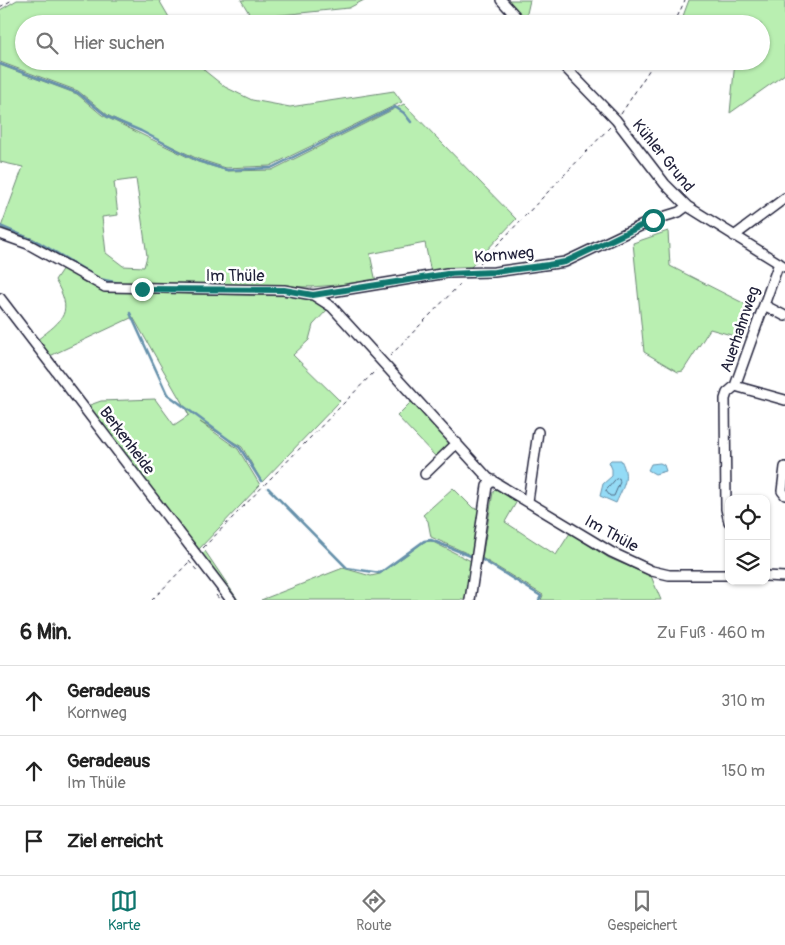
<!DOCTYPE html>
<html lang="de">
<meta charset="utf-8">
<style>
body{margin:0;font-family:Pangolin,sans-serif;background:#f6f6f6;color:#222}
.controls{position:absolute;right:15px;bottom:15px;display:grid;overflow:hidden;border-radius:10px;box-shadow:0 1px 4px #0004}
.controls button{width:45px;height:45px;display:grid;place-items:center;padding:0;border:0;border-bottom:1px solid #e0e0e0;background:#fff;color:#222;font:25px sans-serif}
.stop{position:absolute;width:15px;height:15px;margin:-11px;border:4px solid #0f766e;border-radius:50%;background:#fff}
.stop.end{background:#0f766e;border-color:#fff;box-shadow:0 1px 5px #0008}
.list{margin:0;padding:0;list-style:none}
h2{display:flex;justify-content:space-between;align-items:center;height:65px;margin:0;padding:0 20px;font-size:21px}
h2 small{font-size:16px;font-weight:400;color:#767676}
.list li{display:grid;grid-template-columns:32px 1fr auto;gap:15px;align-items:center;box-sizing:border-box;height:70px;padding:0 20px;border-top:1px solid #e0e0e0}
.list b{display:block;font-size:19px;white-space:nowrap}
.list p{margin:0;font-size:16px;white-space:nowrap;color:#767676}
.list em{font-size:16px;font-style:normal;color:#767676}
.icon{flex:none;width:28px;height:28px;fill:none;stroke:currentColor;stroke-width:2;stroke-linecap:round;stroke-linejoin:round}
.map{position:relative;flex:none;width:785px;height:600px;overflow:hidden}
.search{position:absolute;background:#fff;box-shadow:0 1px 4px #0004;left:15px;right:15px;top:15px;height:55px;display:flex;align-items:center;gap:12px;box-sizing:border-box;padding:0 18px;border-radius:28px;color:#767676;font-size:19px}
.sheet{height:275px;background:#fff}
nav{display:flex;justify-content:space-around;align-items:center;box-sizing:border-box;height:70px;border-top:1px solid #e0e0e0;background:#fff;font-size:14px;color:#767676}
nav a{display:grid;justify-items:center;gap:2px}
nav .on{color:#0f766e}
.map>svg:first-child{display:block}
.green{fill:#b9efb1;stroke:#6e8876;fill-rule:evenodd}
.water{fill:#94dbf6;stroke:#6691ab}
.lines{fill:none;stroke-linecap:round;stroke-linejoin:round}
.shore{stroke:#506c86;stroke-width:1}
.stream{stroke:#6691ab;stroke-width:2.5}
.minor-casing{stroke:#22223b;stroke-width:12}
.path{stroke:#22223b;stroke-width:1;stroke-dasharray:4 4;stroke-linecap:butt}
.minor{stroke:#fff;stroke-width:9}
.route{stroke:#0f766e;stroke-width:6}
.labels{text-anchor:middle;stroke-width:5;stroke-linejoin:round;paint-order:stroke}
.street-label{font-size:16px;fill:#22223b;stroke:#fff}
</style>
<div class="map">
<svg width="785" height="600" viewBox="0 0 785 600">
<rect width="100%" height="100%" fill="#fff"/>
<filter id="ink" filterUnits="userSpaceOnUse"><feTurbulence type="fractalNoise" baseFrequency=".02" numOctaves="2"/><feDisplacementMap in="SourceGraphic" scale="10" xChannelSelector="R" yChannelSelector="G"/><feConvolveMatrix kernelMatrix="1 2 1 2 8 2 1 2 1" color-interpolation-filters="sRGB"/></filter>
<g filter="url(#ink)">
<path class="green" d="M17,0H159L173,24H24V61H197L205,71L225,87L252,100L290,107L394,91L402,102L270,166L226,168L198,159L109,116L78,91L0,62V10Z
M241,0H364L349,8L252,18Z
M504,0H530L525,22Z
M689,0H785V74L730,113L735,61H761V24H725L683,16Z
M0,65L77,94L102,115L198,162L228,171L272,170L404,104L516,219L470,268L431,273L425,243L370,254L376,282L311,287L104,283L34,239L1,227L23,167L0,162ZM136,179L147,256L144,267L123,266L106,253L102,217L118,215L114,182Z
M668,231L670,266L749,306L738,337L710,329L683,371L678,372L644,352L633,243Z
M63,268L84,282L110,292L294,296L308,297L327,310L313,325L309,340L293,355L340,401L262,482L242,447L200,422L238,449L260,485L199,549L195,548L87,406L101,401L155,399L174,425L189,415L133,317L50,356L37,340C64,319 74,313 55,280Z
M412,401L451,442L436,457L397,416Z
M453,488L473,508L481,509L473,556L431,537L428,521L423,515Z
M497,488L517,501L505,522L556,555L570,533L609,558L651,576L661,600H541L543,595L482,558L493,492Z
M431,541L471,561L466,600H261L343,568L371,576L380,574L424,542Z
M205,551L238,600H234L201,555Z"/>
<path class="water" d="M611,460H621C630,478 624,485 616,503L600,496L603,484L612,476V469L609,462Z
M660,463L664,465L666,471L655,474L648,470L651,464Z"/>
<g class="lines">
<path class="shore" d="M616,479L619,478L620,482L614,496H610L606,491Z"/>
<path class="stream" d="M0,64L78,93L108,117L141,131L198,161L227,170L271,168L395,107L404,113L411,122
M0,226L40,243L100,279L119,283
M130,313L167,394L240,448L261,481
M268,488L347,568L380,573L424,541L431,540L473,557
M481,559L541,596L539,600"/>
<defs>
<path id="minor" d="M501,0L523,24
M559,61L616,120L665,184L687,206L785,267
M0,234L28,244L105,287L284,290L313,295L332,307L488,478L611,552L652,571L669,575H729
M734,236L785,198
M313,295L447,273L494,272L565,262L653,220L679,212L687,206
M0,298L231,600
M764,305L785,316
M735,386L785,400
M785,467L782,491L785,495
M425,474L457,443
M528,501L538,432
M729,522L726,509L725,399L727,393L735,386L779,263
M766,576L785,577
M470,600L487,486L493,480"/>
</defs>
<use href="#minor" class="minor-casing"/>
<path class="path" d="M0,7L12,0
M674,24L685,0
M621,114L655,61
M480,263L610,127
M390,356L462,282
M203,548L376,370
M189,561L199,573
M216,595L220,600
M152,600L190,561"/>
<use href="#minor" class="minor"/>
</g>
</g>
<g class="lines" filter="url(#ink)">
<path class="route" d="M142,289L284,290L313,295L447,274L494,272L548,265L565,262L653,220"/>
</g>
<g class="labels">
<g class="street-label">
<text transform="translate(664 155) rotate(51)" y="6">Kühler Grund</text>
<text transform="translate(504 254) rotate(-5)" y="6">Kornweg</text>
<text x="235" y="281">Im Thüle</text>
<text transform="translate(739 329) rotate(-71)" y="6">Auerhahnweg</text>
<text transform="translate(128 440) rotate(53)" y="6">Berkenheide</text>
<text transform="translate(612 533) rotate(29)" y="6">Im Thüle</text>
</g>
</g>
</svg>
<div class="controls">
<button><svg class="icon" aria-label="locate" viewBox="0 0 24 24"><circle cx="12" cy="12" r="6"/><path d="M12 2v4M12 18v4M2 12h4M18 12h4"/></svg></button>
<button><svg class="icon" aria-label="layers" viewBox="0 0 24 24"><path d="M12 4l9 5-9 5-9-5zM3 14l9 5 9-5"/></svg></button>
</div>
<div class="stop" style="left:653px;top:220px"></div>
<div class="stop end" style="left:142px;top:289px"></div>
<div class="search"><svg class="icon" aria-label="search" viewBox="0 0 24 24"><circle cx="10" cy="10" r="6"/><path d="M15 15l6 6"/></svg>Hier suchen</div>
</div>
<section class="sheet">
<h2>6 Min.<small>Zu Fuß · 460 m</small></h2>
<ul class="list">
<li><svg class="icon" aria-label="ahead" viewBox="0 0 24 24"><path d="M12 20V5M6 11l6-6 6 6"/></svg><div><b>Geradeaus</b><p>Kornweg</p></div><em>310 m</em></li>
<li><svg class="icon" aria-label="ahead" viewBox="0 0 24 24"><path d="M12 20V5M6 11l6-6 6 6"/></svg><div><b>Geradeaus</b><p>Im Thüle</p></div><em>150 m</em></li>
<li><svg class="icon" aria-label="arrive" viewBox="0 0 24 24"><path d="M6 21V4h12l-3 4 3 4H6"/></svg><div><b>Ziel erreicht</b></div></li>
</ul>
</section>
<nav>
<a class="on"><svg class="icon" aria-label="map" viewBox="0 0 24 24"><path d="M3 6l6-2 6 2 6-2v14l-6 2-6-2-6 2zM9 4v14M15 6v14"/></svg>Karte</a>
<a><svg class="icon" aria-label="directions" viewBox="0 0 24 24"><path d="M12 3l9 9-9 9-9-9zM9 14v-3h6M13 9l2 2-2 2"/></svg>Route</a>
<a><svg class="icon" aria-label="saved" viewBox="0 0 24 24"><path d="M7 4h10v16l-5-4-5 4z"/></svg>Gespeichert</a>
</nav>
